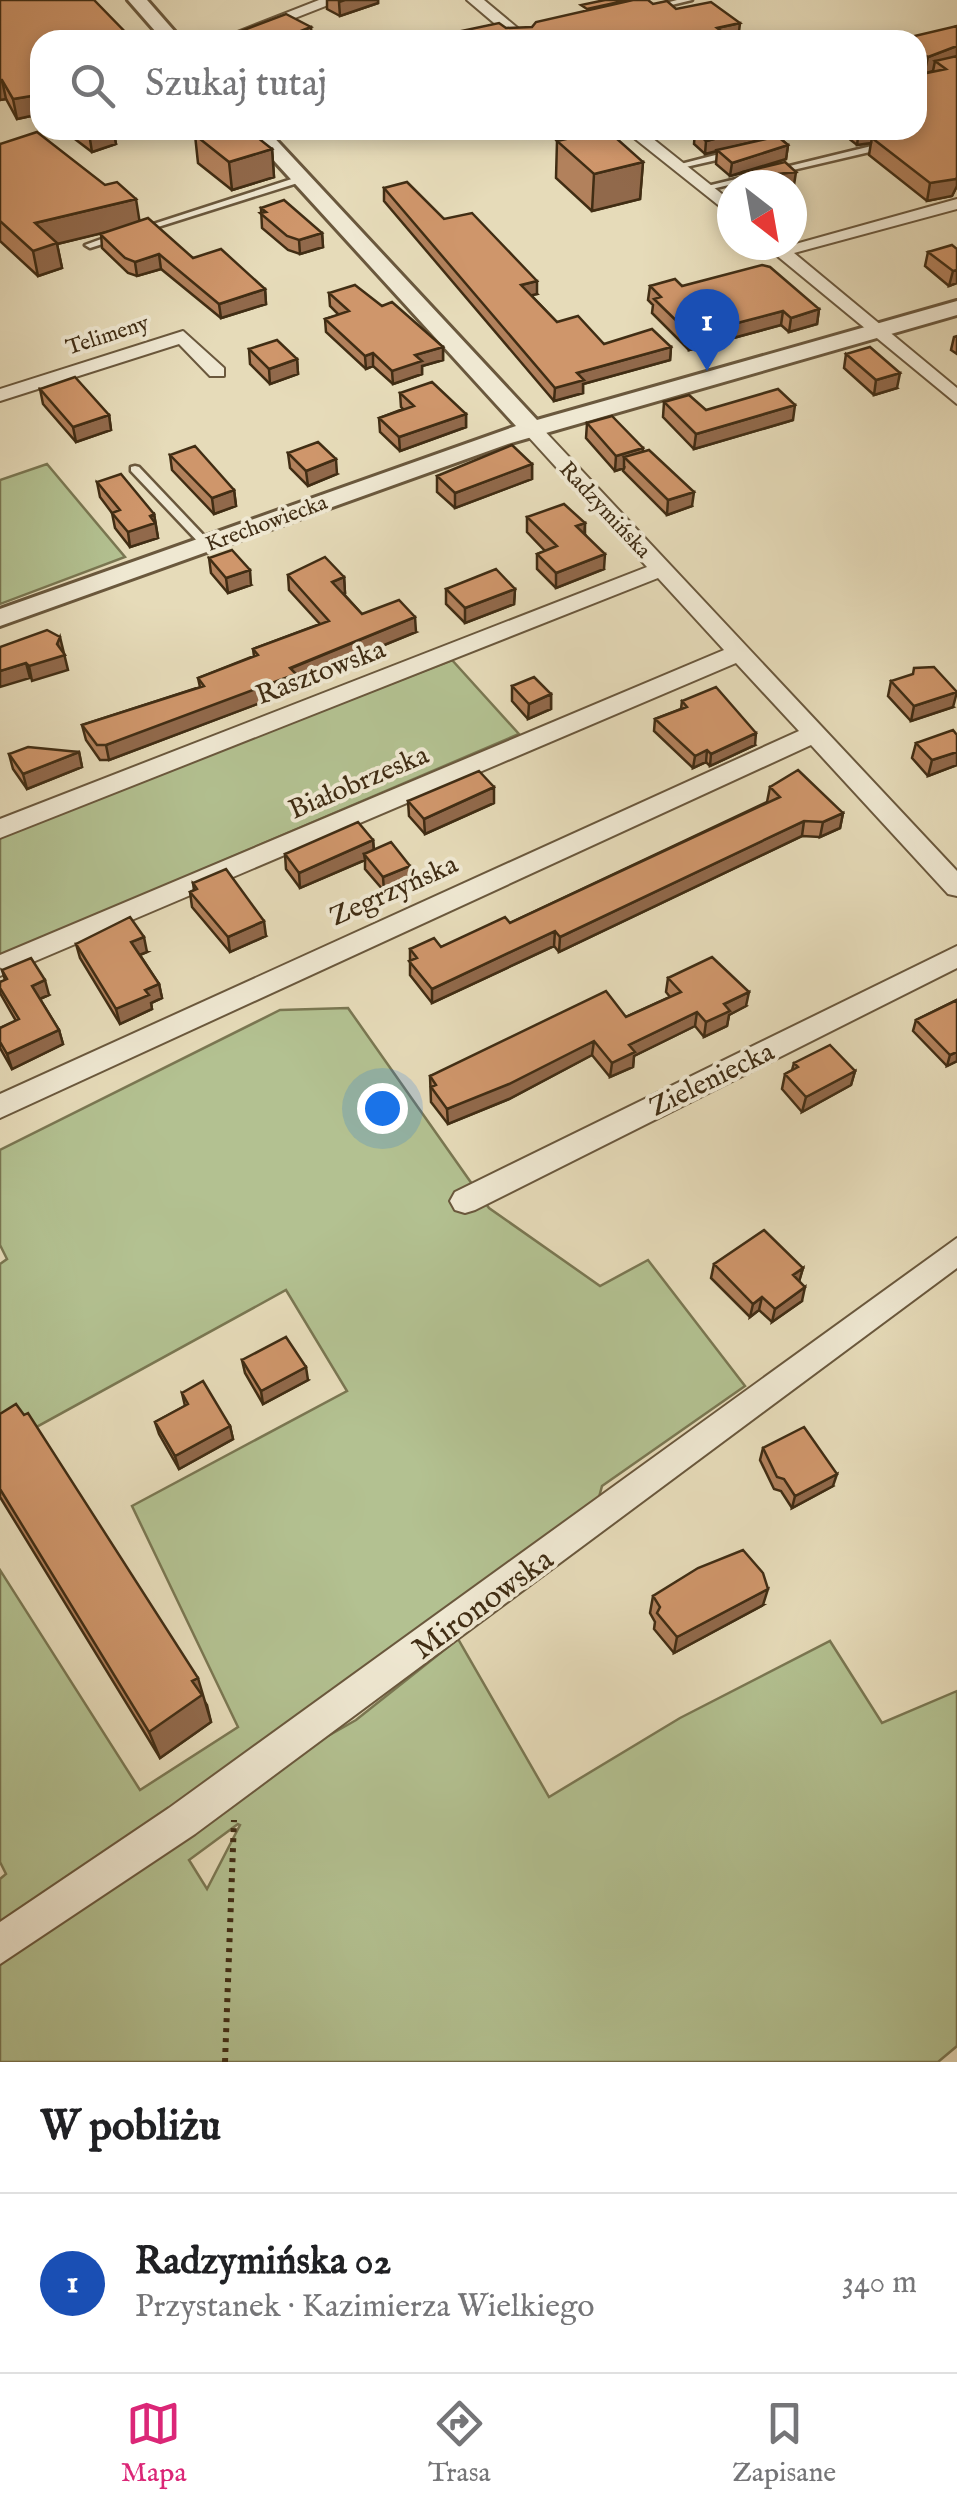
<!DOCTYPE html>
<html lang="pl">
<meta charset="utf-8">
<style>
body{margin:0;font-family:"IM FELL English",serif;background:#f6f6f6;color:#202124}
.compass{position:absolute;left:717px;top:170px;width:90px;height:90px;border-radius:50%;background:#fff;box-shadow:0 5px 15px #0003;rotate:149deg}
.you{position:absolute;left:382px;top:1108px;width:35px;height:35px;margin:-25px;border:8px solid #fff;border-radius:50%;background:#1a73e8;box-shadow:0 0 0 15px #1a73e833}
.badge{display:grid;place-items:center;width:65px;height:65px;border-radius:50%;background:#db2777;color:#fff;font-size:32px;font-weight:700}
.pin{position:absolute;translate:-50% -82px;filter:drop-shadow(0 2px 5px #0008)}
.pin::after{content:'';position:absolute;top:52px;width:35px;height:30px;background:inherit;clip-path:polygon(0 0,100% 0,50% 100%)}
.list{margin:0;padding:0;list-style:none}
h2{display:flex;justify-content:space-between;align-items:center;height:130px;margin:0;padding:0 40px;font-size:42px}
h2 small{font-size:32px;font-weight:400;color:#757577}
.list li{display:grid;grid-template-columns:65px 1fr auto;gap:30px;align-items:center;box-sizing:border-box;height:180px;padding:0 40px;border-top:2px solid #e0e0e0}
.list b{display:block;font-size:38px;white-space:nowrap}
.list p{margin:0;font-size:32px;white-space:nowrap;color:#757577}
.list em{font-size:32px;font-style:normal;color:#757577}
.icon{flex:none;width:55px;height:55px;fill:none;stroke:currentColor;stroke-width:2;stroke-linecap:round;stroke-linejoin:round}
.map{position:relative;flex:none;width:957px;height:2062px;overflow:hidden}
.search{position:absolute;background:#fff;box-shadow:0 5px 15px #0003;left:30px;right:30px;top:30px;height:110px;display:flex;align-items:center;gap:25px;box-sizing:border-box;padding:0 35px;border-radius:30px;color:#757577;font-size:38px}
.sheet{height:310px;background:#fff}
nav{display:flex;justify-content:space-around;align-items:center;box-sizing:border-box;height:140px;border-top:2px solid #e0e0e0;background:#fff;font-size:28px;color:#757577}
nav a{display:grid;justify-items:center;gap:5px}
nav .on{color:#db2777}
.map>svg:first-child{display:block}
.green{fill:#b3c191;stroke:#7a7752;stroke-width:2.5;fill-rule:evenodd}
.lines{fill:none;stroke-linecap:round;stroke-linejoin:round}
.service-casing{stroke:#6a583d;stroke-width:5}
.minor-casing{stroke:#6a583d;stroke-width:4}
.tertiary-casing{stroke:#6a583d;stroke-width:6}
.path{stroke:#402d14;stroke-width:6;stroke-dasharray:4 6;stroke-linecap:butt}
.service{fill:#efe8d2;fill-rule:evenodd}
.minor{fill:#efe8d2;fill-rule:evenodd}
.tertiary{fill:#efe8d2;fill-rule:evenodd}
.wall{fill:#b2815c;stroke:#402d14;stroke-width:2.5}
.shaded-wall{fill:#91694b;stroke:#402d14;stroke-width:2.5}
.building{fill:#cf966b;stroke:#402d14;stroke-width:2.5}
.labels{text-anchor:middle;stroke-width:8;stroke-linejoin:round;paint-order:stroke}
.far-street-label{font-size:22px;fill:#402d14;stroke:#efe8d2}
.street-label{font-size:28px;fill:#402d14;stroke:#efe8d2}
.near-street-label{font-size:32px;fill:#402d14;stroke:#efe8d2}
</style>
<div class="map">
<svg width="957" height="2062" viewBox="0 0 957 2062">
<rect width="100%" height="100%" fill="#e6dbb9"/>
<filter id="stains"><feTurbulence type="fractalNoise" baseFrequency=".002" numOctaves="4"/><feColorMatrix values="0 0 0 0 .2 0 0 0 0 .09 0 0 0 0 .02 0 0 0 .5 -.17"/></filter>
<radialGradient id="worn" r=".72"><stop offset=".6" stop-color="#630" stop-opacity="0"/><stop offset="1" stop-color="#630" stop-opacity=".3"/></radialGradient>
<path class="green" d="M47,464L125,557L0,604V480Z
M452,660L519,734L0,956V836Z
M348,1008L489,1208L600,1286L648,1260L745,1386L602,1486L588,1538L305,1749L356,1720L458,1639L549,1797L680,1718L830,1641L882,1723L957,1691V2046L938,2062H0V1879L6,1874L0,1862V1570L140,1790L238,1727L132,1506L347,1391L286,1290L0,1447V1264L7,1259L0,1245V1150L280,1010ZM238,1824L240,1825L207,1889L189,1860Z"/>
<g class="lines">
<defs>
<path id="service" d="M677,0H692L655,9L651,7Z
M888,142L892,145L891,147L703,191L699,188Z
M731,151L734,152V156L677,169L673,166Z
M301,176L304,177V181L142,232L135,230Z
M118,233L121,234V238L90,248L85,245Z
M135,466L139,467L210,542V546H202L131,471V467Z"/>
<path id="minor" d="M319,0H341L239,40H217Z
M467,0H484L532,40H514Z
M624,130H642L732,202V216Z
M957,199V209L794,253L957,388V404L764,245H792Z
M183,331L224,368V376H210L179,344L0,401V389Z
M532,423L539,425L957,871V896L948,894L811,745L0,1118V1094L799,731L736,663L0,976V955L724,650L658,578L0,838V819L647,567L525,433L522,429Z
M957,946V968L475,1210L465,1213L455,1210L450,1201L455,1192Z
M957,1238V1268L195,1834L0,1964V1922L169,1808Z"/>
<path id="tertiary" d="M128,0H147L182,40H163Z
M246,130H267L537,420L957,301V315L511,443L0,626V609L516,426Z"/>
</defs>
<use href="#service" class="service-casing"/>
<use href="#minor" class="minor-casing"/>
<use href="#tertiary" class="tertiary-casing"/>
<path class="path" d="M225,2062L234,1820"/>
<use href="#service" class="service"/>
<use href="#minor" class="minor"/>
<use href="#tertiary" class="tertiary"/>
</g>
<path class="wall" d="M0,0L40,40V114L17,119L6,99L0,100Z
M327,0H378V3L340,16L327,9Z
M957,26V186L952,196L927,201L869,155L871,143L857,145L838,130H917L924,74L917,69V40Z
M63,130H148L115,139L116,144L92,152Z
M697,130H770L788,145L786,159L745,172L794,185H741L743,173L730,176L716,164L717,151L705,154L694,144L695,131Z
M195,135L272,149L274,177L232,190L198,163Z
M557,141L643,162L640,199L592,211L556,178Z
M0,144L139,221L193,258L265,289L266,304L221,318L161,269L137,276L128,273L102,248L101,233L57,244L62,268L38,276L0,241Z
M384,188L444,219L537,294L531,295L557,322L604,344L671,347L670,360L583,384V393L554,401L384,201Z
M261,208L322,233L323,247L300,254L288,250L262,228Z
M957,249V283L949,286L925,266L928,252Z
M650,286H682L819,309L817,324L789,332L781,325L689,350L652,313L653,305L648,300Z
M329,293L382,306L443,347V360L422,366V374L393,384L373,366L366,369L326,332L325,319L339,315L330,306Z
M957,336V354L951,350L954,337Z
M249,349L297,359L298,374L270,384L250,364Z
M846,354L897,388L874,395L844,368Z
M40,389L109,415L111,430L76,442L43,404Z
M400,393L466,414V427L400,451L380,432L379,418L403,409L401,407Z
M664,402L706,410L793,420L694,449L663,417Z
M587,423L643,452L692,506L667,515L623,471L624,468L615,471L586,438Z
M288,453L337,474L308,486L290,468Z
M170,455L234,490L236,506L214,514L172,470Z
M532,464V479L455,508L437,492V476Z
M97,482L154,514L158,538L130,547L115,528L112,513L100,497Z
M527,517L585,523V534L604,569L556,588L537,569V554L545,551L527,532Z
M209,558L251,585L228,593L211,573Z
M288,575L344,577L345,593H343L362,614L416,632L296,681L297,689L109,760H100L86,740L82,725L200,687L198,678L254,656L253,649L320,624L289,590Z
M446,589H515L514,604L465,623L446,604Z
M891,681L953,707L911,721L888,696Z
M512,686L551,694V709L528,719L512,701Z
M682,701L755,745L710,766L706,762L693,768L654,731L655,719L681,709Z
M957,735V765L928,776L912,758L916,743Z
M79,752L82,767L27,789L13,769L9,754Z
M770,787L843,813L840,828L820,837L802,836L559,952L554,946L432,1003L410,975V949L441,947L510,923L767,802Z
M408,801L494,803L425,834L409,816Z
M373,840L374,850L411,881L384,891L365,869V860L300,888L286,869L285,854Z
M193,883L266,936L230,952L192,907L190,892L194,890Z
M76,944L147,952L140,955L159,984L162,998L151,1003L152,1009L120,1024L80,958Z
M2,970L49,995L40,999L59,1030L63,1044L12,1069L0,1048V1028L16,1021L0,993V982L5,980Z
M668,978L746,1006L729,1015L727,1026L704,1037L695,1026L634,1056L633,1067L610,1077L592,1055L509,1099L448,1124L431,1102L430,1076L626,1017L670,997L666,992Z
M957,1000V1061L947,1066L913,1031L916,1020Z
M794,1063L855,1071L851,1085L802,1112L782,1089L785,1074L792,1070Z
M714,1264L803,1268L799,1281L802,1301L772,1322L759,1310L750,1317L711,1278Z
M242,1360L308,1380L263,1404L245,1373Z
M182,1393L230,1426L233,1439L179,1469L159,1434L155,1422L185,1406Z
M0,1414L207,1705L211,1722L160,1758L0,1497Z
M763,1448L833,1486L792,1508L781,1491L774,1489L760,1460Z
M653,1596L763,1605L674,1653L654,1629L655,1622L650,1613Z"/>
<path class="shaded-wall" d="M345,0H378V3L340,16L339,2Z
M740,23L738,40H713L717,28Z
M311,27L312,40H278Z
M957,46V62L935,61L933,71L924,74L928,57Z
M0,80H2L6,99L0,100Z
M37,95L40,114L17,119L13,99Z
M97,130H148L115,139L116,144L92,152L89,133Z
M749,130H761L760,140L705,154L706,141Z
M859,130H901L899,139L872,138L871,143L857,145Z
M788,145L786,159L730,176L732,163Z
M272,149L274,177L232,190L229,162Z
M643,162L640,199L592,211L594,174Z
M796,172L794,185H748V177Z
M957,177V186L952,196L927,201L930,183Z
M136,199L140,224L57,244L62,268L38,276L33,251L35,223Z
M322,233L323,247L300,254L299,240Z
M159,254L161,269L137,276L135,262Z
M957,270V283L949,286L953,271Z
M537,281V294L521,298V285Z
M265,289L266,304L221,318L219,304Z
M819,309L817,324L789,332L791,318Z
M783,311L781,325L689,350L691,335Z
M443,347V360L422,366V374L393,384L392,371L415,355Z
M671,347L670,360L583,384V393L554,401L555,388L577,373Z
M373,353V366L366,369L365,356Z
M297,359L298,374L270,384L269,369Z
M900,373L897,388L874,395L876,380Z
M795,405L793,420L694,449L696,434Z
M466,414V427L400,451L399,437Z
M109,415L111,430L76,442L73,427Z
M643,448L642,464L624,457V468L615,471L616,456Z
M336,459L337,474L308,486L306,471Z
M532,464V479L455,508V493Z
M234,490L236,506L214,514L212,498Z
M694,492L692,506L667,515L668,500Z
M154,514L158,538L130,547L128,532Z
M585,523L584,538L576,526Z
M605,554L604,569L556,588V573Z
M250,570L251,585L228,593L226,578Z
M344,577L345,593L334,597L332,582Z
M515,589L514,604L465,623V608Z
M415,617L416,632L296,681L297,689L109,760L106,745Z
M60,637L68,670L32,681L29,666L57,644Z
M26,663L30,678L0,687V671Z
M957,692L953,707L911,721L914,706Z
M551,694V709L528,719L529,704Z
M756,733L755,745L710,766L711,754Z
M707,750L706,762L693,768L695,756Z
M79,752L82,767L27,789L23,774Z
M957,752V765L928,776L932,760Z
M494,787V803L425,834L424,819Z
M843,813L840,828L820,837L823,822Z
M804,821L802,836L559,952L560,937Z
M373,840L374,855L364,854L365,860L300,888L299,873Z
M410,866L411,881L384,891L383,877Z
M264,921L266,936L230,952L228,937Z
M555,931L554,946L432,1003V989Z
M144,937L147,952L134,957L131,942Z
M45,980L49,995L37,1000L32,986Z
M159,984L162,998L151,1003L152,1009L120,1024L116,1009L145,990Z
M749,992L746,1006L729,1015L727,1026L704,1037L706,1022L724,1004Z
M697,1012L695,1026L634,1056L633,1067L610,1077L612,1063L629,1045Z
M59,1030L63,1044L12,1069L7,1054Z
M594,1041L592,1055L509,1099L448,1124L447,1109Z
M957,1052V1061L947,1066L950,1055Z
M855,1071L851,1085L802,1112L806,1097Z
M803,1268L799,1282L793,1275Z
M805,1287L802,1301L772,1322L775,1309Z
M762,1297L759,1310L750,1317L753,1304Z
M306,1367L308,1380L263,1404L261,1391Z
M230,1426L233,1439L179,1469L175,1456Z
M837,1474L833,1486L792,1508L795,1496Z
M768,1589L763,1605L674,1653L677,1637Z
M198,1678L211,1722L160,1758L149,1732L192,1681Z"/>
<path class="building" d="M0,0H94L133,40H40V97L37,95L13,99L2,80H0Z
M605,0H628L587,9L581,5Z
M633,0H648L653,4L667,1L676,9L711,2L740,23L717,28L729,37L713,40H419L499,23L506,28L532,27L536,22Z
M286,14L311,27L278,40H217Z
M957,26V46L928,57L917,50V40L902,39Z
M370,34L376,40H340Z
M957,56V177L956,179L930,183L872,138L900,130H917V75L946,69L935,61Z
M212,130H248L272,149L229,162L195,135Z
M607,130L643,162L594,174L557,141Z
M698,130H749L706,141L695,131Z
M768,130H770L788,145L732,163L717,150L766,139Z
M37,132L105,185L117,182L136,199L35,223L57,243L33,251L0,221V144Z
M785,162L796,172L748,177L743,172Z
M407,182L444,219L472,213L537,281L521,285L557,322L578,316L604,344L652,329L671,347L577,373L584,380L555,388L384,188Z
M284,200L322,233L299,240L287,236L260,213L266,212L261,208Z
M148,218L193,258L221,249L265,289L219,304L159,254L135,262L125,258L100,234Z
M952,245L957,249V270L953,271L928,252Z
M762,265L770,267L819,309L791,318L783,311L691,335L654,299L661,297L650,286L675,279L682,286Z
M355,285L382,306L392,302L443,347L415,355L422,361L392,371L373,353L365,356L325,319L349,311L329,293Z
M277,340L297,359L269,369L249,349Z
M870,347L900,373L876,380L846,354Z
M75,377L109,415L73,427L40,389Z
M432,382L466,414L399,437L379,418L414,406L400,393Z
M778,389L795,405L696,434L664,402L689,395L706,410Z
M612,416L643,448L616,456L587,423Z
M318,442L336,459L306,471L288,453Z
M512,445L532,464L455,493L437,476Z
M195,446L234,490L212,498L170,455Z
M649,450L694,492L668,500L624,457Z
M121,474L154,514L150,516L155,523L128,532L112,513L120,510L97,482Z
M564,504L585,523L576,526L605,554L556,573L537,554L557,546L527,517Z
M232,550L250,570L226,578L209,558Z
M325,557L344,577L332,582L362,614L399,600L415,617L290,668L296,674L106,745H97L82,725L204,686L198,678L258,655L253,649L329,621L288,575Z
M496,569L515,589L465,608L446,589Z
M47,630L60,637L57,644L65,655L29,666L26,663L0,671V647Z
M934,667L957,692L914,706L891,681L913,674L914,668Z
M534,677L551,694L529,704L512,686Z
M716,687L756,733L711,754L707,750L695,756L655,719L687,707L682,701Z
M953,730L957,735V752L932,760L916,743Z
M28,747L79,752L23,774L9,754Z
M798,770L843,813L823,822L804,821L560,937L555,931L432,989L409,961L417,958L410,949L434,938L441,947L505,917L510,923L780,797L770,787Z
M479,771L494,787L424,819L408,801Z
M358,822L373,840L299,873L285,854Z
M391,842L410,866L383,877L364,854Z
M226,869L264,921L228,937L190,892L197,889L193,883Z
M130,917L144,937L131,942L159,984L145,990L149,995L116,1009L76,944Z
M712,957L749,992L724,1004L730,1011L706,1022L697,1012L629,1045L635,1052L612,1063L594,1041L509,1084L447,1109L431,1087L436,1085L430,1076L606,991L626,1017L681,992L668,978Z
M31,958L45,980L32,986L59,1030L7,1054L0,1042V1028L19,1019L0,988V982L7,979L2,970Z
M957,1000V1052L950,1055L916,1020Z
M830,1045L855,1071L806,1097L785,1074L798,1067L794,1063Z
M764,1230L803,1268L793,1275L805,1287L775,1309L762,1297L753,1304L714,1264Z
M286,1337L306,1367L261,1391L242,1360Z
M203,1381L230,1426L175,1456L155,1422L188,1404L182,1393Z
M16,1404L24,1415L28,1413L198,1678L192,1681L202,1695L149,1732L0,1489V1414Z
M804,1427L837,1474L795,1496L784,1479L777,1477L763,1448Z
M743,1550L763,1573L768,1589L677,1637L657,1613L660,1607L653,1596L698,1568Z"/>
<g class="labels">
<g class="far-street-label">
<text transform="translate(107 334) rotate(-18)" y="8">Telimeny</text>
<text transform="translate(606 509) rotate(47)" y="8">Radzymińska</text>
<text transform="translate(266 522) rotate(-20)" y="8">Krechowiecka</text>
</g>
<g class="street-label">
<text transform="translate(320 671) rotate(-21)" y="10">Rasztowska</text>
<text transform="translate(358 781) rotate(-23)" y="10">Białobrzeska</text>
<text transform="translate(393 889) rotate(-24)" y="10">Zegrzyńska</text>
<text transform="translate(711 1078) rotate(-26)" y="10">Zieleniecka</text>
</g>
<g class="near-street-label">
<text transform="translate(482 1603) rotate(-36)" y="11">Mironowska</text>
</g>
</g>
<rect width="100%" height="100%" filter="url(#stains)"/>
<rect width="100%" height="100%" fill="url(#worn)"/>
</svg>
<svg class="compass" viewBox="-18 -18 36 36"><path d="M0-13l5 13h-10z" fill="#e53935"/><path d="M0 13l5-13h-10z" fill="#757577"/></svg>
<div class="you"></div>
<div class="pin badge" style="left:707px;top:371px;background:#1a4fb4">1</div>
<div class="search"><svg class="icon" aria-label="search" viewBox="0 0 24 24"><circle cx="10" cy="10" r="6"/><path d="M15 15l6 6"/></svg>Szukaj tutaj</div>
</div>
<section class="sheet">
<h2>W pobliżu<small></small></h2>
<ul class="list">
<li><span class="badge" style="background:#1a4fb4">1</span><div><b>Radzymińska 02</b><p>Przystanek · Kazimierza Wielkiego</p></div><em>340 m</em></li>
</ul>
</section>
<nav>
<a class="on"><svg class="icon" aria-label="map" viewBox="0 0 24 24"><path d="M3 6l6-2 6 2 6-2v14l-6 2-6-2-6 2zM9 4v14M15 6v14"/></svg>Mapa</a>
<a><svg class="icon" aria-label="directions" viewBox="0 0 24 24"><path d="M12 3l9 9-9 9-9-9zM9 14v-3h6M13 9l2 2-2 2"/></svg>Trasa</a>
<a><svg class="icon" aria-label="saved" viewBox="0 0 24 24"><path d="M7 4h10v16l-5-4-5 4z"/></svg>Zapisane</a>
</nav>
